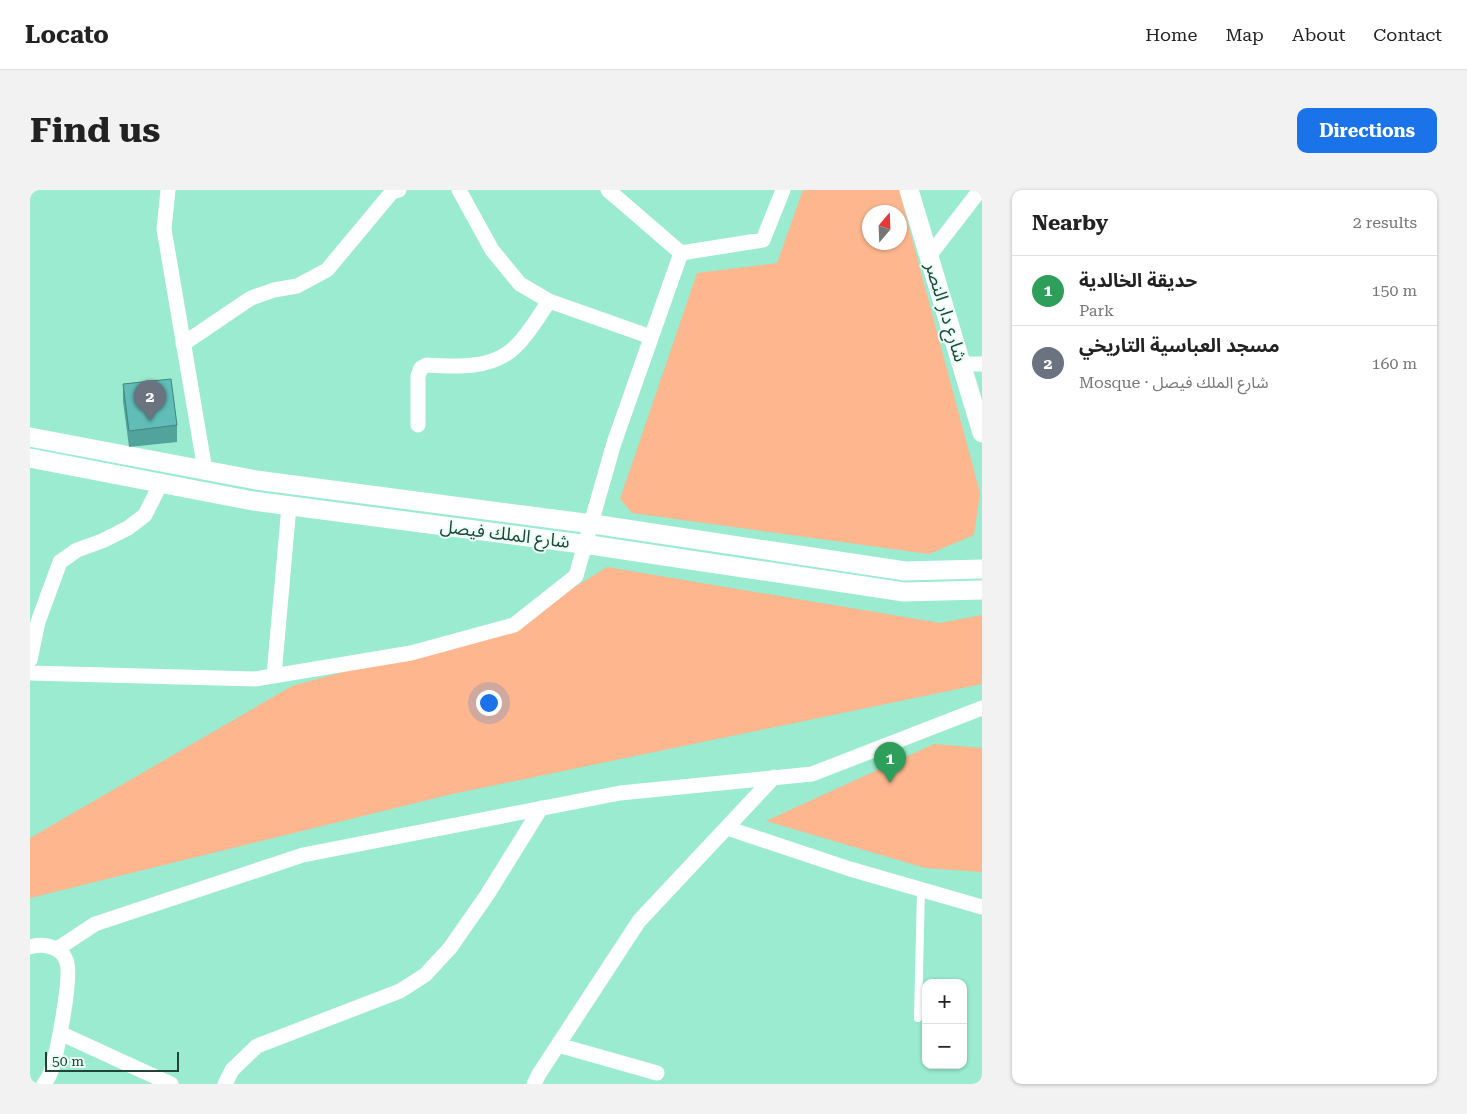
<!DOCTYPE html>
<meta charset="utf-8">
<style>
body{margin:0;font-family:"Roboto Serif","Noto Sans Arabic",serif;background:#f2f2f2;color:#222}
.controls{position:absolute;right:15px;bottom:15px;display:grid;overflow:hidden;border-radius:10px;box-shadow:0 1px 4px #0004}
.controls button{width:45px;height:45px;display:grid;place-items:center;padding:0;border:0;border-bottom:1px solid #e0e0e0;background:#fff;color:#222;font:25px sans-serif}
.compass{position:absolute;left:832px;top:15px;width:45px;height:45px;border-radius:50%;background:#fff;box-shadow:0 1px 4px #0004;rotate:19deg}
.scale{position:absolute;left:15px;bottom:12px;width:134px;box-sizing:border-box;padding-left:5px;border:2px solid #214338;border-top:0;font-size:14px;line-height:18px;white-space:nowrap;color:#214338;-webkit-text-stroke:4px #e8fff6;paint-order:stroke}
.you{position:absolute;left:458px;top:512px;width:18px;height:18px;margin:-12px;border:4px solid #fff;border-radius:50%;background:#1a73e8;box-shadow:0 0 0 8px #1a73e833}
.badge{display:grid;place-items:center;width:32px;height:32px;border-radius:50%;background:#1a73e8;color:#fff;font-size:16px;font-weight:700}
.pin{position:absolute;translate:-50% -41px;filter:drop-shadow(0 1px 2px #0008)}
.pin::after{content:'';position:absolute;top:26px;width:18px;height:15px;background:inherit;clip-path:polygon(0 0,100% 0,50% 100%)}
.list{margin:0;padding:0;list-style:none}
h2{display:flex;justify-content:space-between;align-items:center;height:65px;margin:0;padding:0 20px;font-size:21px}
h2 small{font-size:16px;font-weight:400;color:#767676}
.list li{display:grid;grid-template-columns:32px 1fr auto;gap:15px;align-items:center;box-sizing:border-box;height:70px;padding:0 20px;border-top:1px solid #e0e0e0}
.list b{display:block;font-size:19px;white-space:nowrap}
.list p{margin:0;font-size:16px;white-space:nowrap;color:#767676}
.list em{font-size:16px;font-style:normal;color:#767676}
.map{position:relative;flex:none;width:952px;height:894px;overflow:hidden;border-radius:10px}
header{display:flex;align-items:center;gap:30px;box-sizing:border-box;height:70px;padding:0 25px;background:#fff;border-bottom:1px solid #e0e0e0}
header strong{font-size:24px}
nav{display:flex;gap:28px;margin-inline-start:auto;font-size:18px}
.intro{display:flex;align-items:center;justify-content:space-between;box-sizing:border-box;height:120px;padding:0 30px}
h1{margin:0;font-size:35px}
.button{padding:12px 22px;border-radius:10px;background:#1a73e8;color:#fff;font-size:18px;font-weight:700}
main{display:flex;gap:30px;padding:0 30px}
aside{flex:1;background:#fff;border-radius:10px;box-shadow:0 1px 4px #0004}
.map>svg:first-child{display:block}
.green{fill:#fdb68e;fill-rule:evenodd}
.lines{fill:none;stroke-linecap:round;stroke-linejoin:round}
.service{stroke:#fff;stroke-width:8}
.minor{stroke:#fff;stroke-width:15}
.tertiary{stroke:#fff;stroke-width:19}
.wall{fill:#53a39d}
.building{fill:#60bdb7;stroke:#438480}
.labels{text-anchor:middle;stroke-width:4;stroke-linejoin:round;paint-order:stroke}
.street-label{font-size:18px;fill:#214338;stroke:#e8fff6}
</style>
<header>
<strong>Locato</strong>
<nav><a>Home</a><a>Map</a><a>About</a><a>Contact</a></nav>
</header>
<div class="intro"><h1>Find us</h1><a class="button">Directions</a></div>
<main>
<div class="map">
<svg width="952" height="894" viewBox="0 0 952 894">
<rect width="100%" height="100%" fill="#9aebcf"/>
<path class="green" d="M773,0H869L950,303L944,345L899,364L602,323L590,309L667,83L747,73ZM869,22V52H839V22Z
M577,377L910,433L952,425V494L422,604L0,708V648L262,496L484,435Z
M904,554L952,558V682L895,678L736,631Z"/>
<g class="lines">
<path class="service" d="M888,828L891,699"/>
<path class="minor" d="M138,0L134,39L175,280
M429,0L462,60L490,94L519,111L621,147
M578,0L651,63
M899,66L950,0
M153,154L221,108L244,100L267,96L297,80L362,2L369,0
M931,174H952
M388,235V186L391,178L397,175C426,177 463,179 485,157C499,144 509,126 519,111
M0,470L8,432L30,372L47,360L72,351L98,338L115,325L131,293
M0,483L225,489L381,463L484,435L546,386L584,253L651,63L733,50L753,0
M244,485L259,316
M697,638L820,679L952,717
M0,757C12,753 31,756 36,770C43,785 27,863 21,881C20,885 17,890 14,894
M27,759L65,734L273,665L590,603L782,584L952,518
M30,843L141,894
M528,855L627,883
M195,894L202,880L227,856L370,801L395,785L420,758L457,705L511,618
M504,894L509,884L609,731L744,587"/>
<path class="tertiary" d="M879,0L952,243
M0,247L226,290L570,335L875,381L952,379
M0,268L223,311L567,356L874,402L952,400"/>
</g>
<path class="wall" d="M93,194L147,235V252L99,257L93,211Z"/>
<path class="building" d="M141,189L147,235L99,241L93,194Z"/>
<g class="labels">
<g class="street-label">
<text transform="translate(916 122) rotate(73)" y="6">شارع دار النصر</text>
<text transform="translate(475 344) rotate(7)" y="6">شارع الملك فيصل</text>
</g>
</g>
</svg>
<div class="controls">
<button>+</button>
<button>−</button>
</div>
<svg class="compass" viewBox="-18 -18 36 36"><path d="M0-13l5 13h-10z" fill="#e53935"/><path d="M0 13l5-13h-10z" fill="#767676"/></svg>
<div class="scale">50 m</div>
<div class="you"></div>
<div class="pin badge" style="left:860px;top:593px;background:#2e9e5b">1</div>
<div class="pin badge" style="left:120px;top:231px;background:#6b7280">2</div>
</div>
<aside>
<h2>Nearby<small>2 results</small></h2>
<ul class="list">
<li><span class="badge" style="background:#2e9e5b">1</span><div><b>حديقة الخالدية</b><p>Park</p></div><em>150 m</em></li>
<li><span class="badge" style="background:#6b7280">2</span><div><b>مسجد العباسية التاريخي</b><p>Mosque · شارع الملك فيصل</p></div><em>160 m</em></li>
</ul>
</aside>
</main>
